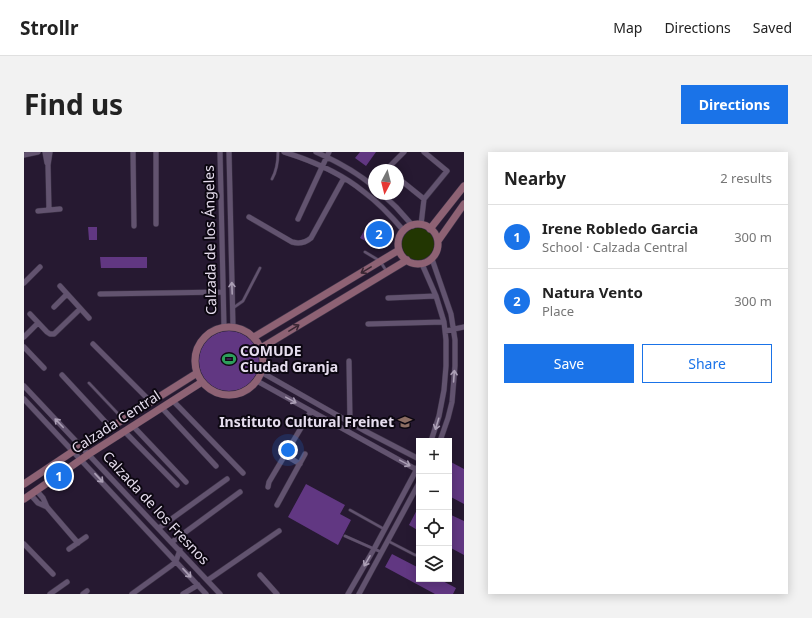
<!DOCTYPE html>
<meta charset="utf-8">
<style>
body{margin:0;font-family:"Noto Sans",sans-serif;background:#f2f2f2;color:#222}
.controls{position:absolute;right:12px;bottom:12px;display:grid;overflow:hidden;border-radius:0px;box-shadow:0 2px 10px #0003}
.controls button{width:36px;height:36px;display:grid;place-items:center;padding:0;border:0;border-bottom:1px solid #e0e0e0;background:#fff;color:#222;font:20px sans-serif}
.compass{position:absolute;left:344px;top:12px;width:36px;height:36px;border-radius:50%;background:#fff;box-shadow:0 2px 10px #0003;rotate:187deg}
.you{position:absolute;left:264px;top:298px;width:14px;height:14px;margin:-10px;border:3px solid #fff;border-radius:50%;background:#1a73e8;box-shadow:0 0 0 6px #1a73e833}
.badge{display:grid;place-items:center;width:26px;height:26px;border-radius:50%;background:#1a73e8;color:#fff;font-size:13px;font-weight:700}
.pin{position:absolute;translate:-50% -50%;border:2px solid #fff;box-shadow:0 1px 4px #0006}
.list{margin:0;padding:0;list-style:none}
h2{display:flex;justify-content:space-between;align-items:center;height:52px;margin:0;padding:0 16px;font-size:17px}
h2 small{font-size:13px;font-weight:400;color:#767676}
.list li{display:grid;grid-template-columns:26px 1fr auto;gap:12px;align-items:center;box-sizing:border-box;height:64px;padding:0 16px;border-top:1px solid #e0e0e0}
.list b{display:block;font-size:15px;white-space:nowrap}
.list p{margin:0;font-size:13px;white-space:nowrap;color:#767676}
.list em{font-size:13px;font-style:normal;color:#767676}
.actions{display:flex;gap:8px;padding:12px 16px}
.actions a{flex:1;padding:9px 0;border:1px solid #1a73e8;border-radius:0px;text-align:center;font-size:14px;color:#1a73e8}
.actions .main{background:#1a73e8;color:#fff}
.icon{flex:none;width:22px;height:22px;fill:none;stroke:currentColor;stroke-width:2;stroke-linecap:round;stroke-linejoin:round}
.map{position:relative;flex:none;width:440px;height:442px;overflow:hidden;border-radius:0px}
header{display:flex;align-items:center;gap:24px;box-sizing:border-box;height:56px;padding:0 20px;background:#fff;border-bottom:1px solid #e0e0e0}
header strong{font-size:19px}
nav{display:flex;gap:22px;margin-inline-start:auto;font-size:14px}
.intro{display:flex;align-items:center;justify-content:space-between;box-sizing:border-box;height:96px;padding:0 24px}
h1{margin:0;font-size:28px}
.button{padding:10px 18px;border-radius:0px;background:#1a73e8;color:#fff;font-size:14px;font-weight:700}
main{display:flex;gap:24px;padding:0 24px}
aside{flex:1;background:#fff;border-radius:0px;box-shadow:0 2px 10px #0003}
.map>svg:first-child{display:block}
.green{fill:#223602}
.building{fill:#613782}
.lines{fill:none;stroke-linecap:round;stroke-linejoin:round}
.lane-casing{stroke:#3e3448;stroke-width:3.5}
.street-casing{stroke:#3e3448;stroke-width:6}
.secondary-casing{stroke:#3e3448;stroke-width:8}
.lane{stroke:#62536f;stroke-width:2.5}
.street{stroke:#62536f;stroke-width:5}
.secondary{stroke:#8e6274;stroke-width:7}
.oneway{stroke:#3a2734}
.oneway2{stroke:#ab9fb5}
.labels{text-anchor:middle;stroke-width:4;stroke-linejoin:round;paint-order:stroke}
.street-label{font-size:14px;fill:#e6ddee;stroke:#0c0711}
.poi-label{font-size:14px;font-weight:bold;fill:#e6ddee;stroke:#0c0711;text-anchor:start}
</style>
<header>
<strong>Strollr</strong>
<nav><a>Map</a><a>Directions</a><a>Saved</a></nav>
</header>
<div class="intro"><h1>Find us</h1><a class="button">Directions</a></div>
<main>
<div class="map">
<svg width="440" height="442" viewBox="0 0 440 442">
<rect width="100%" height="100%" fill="#261931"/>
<path class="green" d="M378 92a16 16 0 1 1 32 0a16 16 0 1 1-32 0Z"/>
<path class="building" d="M336,0H352L342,14L331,6Z
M345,70L364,79L355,96L336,86Z
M64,75H73V88H65Z
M76,105H123V116H77Z
M175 209a30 30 0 1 1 60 0a30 30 0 1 1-60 0Z
M425,309L440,317V352L425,344Z
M282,332L321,353L316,362L327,368L314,393L264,365Z
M395,354V379L385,373Z
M425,362L440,369V403L425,395Z
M368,402L395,416V427H415L432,436L429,442H411L361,415Z"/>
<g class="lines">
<defs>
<path id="lane" d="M248,27C253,18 254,10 254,0
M341,100L356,109L363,120
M209,156L219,149L236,116
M65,231L99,267
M326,358L360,377
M321,384L357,400
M364,389L391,403H395"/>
<path id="street" d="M21,0L23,11
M109,0L110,74
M132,0V72
M196,0L200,175
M205,0L209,175
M260,0C289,9 317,21 340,40C355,51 368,65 380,79
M292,0C312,9 333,20 350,35
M0,3L14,0
M362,18L380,0
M374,26L400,47
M358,42L372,55L389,74
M25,58L24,13L26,0
M14,59L36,57
M225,65L268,90C275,92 281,91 287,86L320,26
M274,67L305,0
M397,73L400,47L423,19L400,0
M408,107L427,162L431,188V214L428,250L424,266L416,289
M398,112L412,144L420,170L422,188V214L420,238L415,264L407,289
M0,131L16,115
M36,134L65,166
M76,142L199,140
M364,146L412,144
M30,155L43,142
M6,162L23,180L26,182H30L56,157
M344,172L420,170
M421,179L440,175
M0,185L14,171
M69,192L127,250
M0,195L20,216
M325,209L326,270
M237,220L341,279L395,307
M38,223L87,276
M233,229L395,319
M0,234L196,442
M0,247L182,442
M149,249L155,255L219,321
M138,256L192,314
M109,274L162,330
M101,280L153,333
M261,303L276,312
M244,335L245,330L287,259
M12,338L19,346L23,355L54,391
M6,342L14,351L23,355
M253,353L281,302
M135,376L203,327
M148,390L216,340
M0,392L29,422
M45,397L62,385
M236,423L253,442
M184,428L255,379
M26,442L43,430
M59,442L63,439
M108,442L148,413L152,409L156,398
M159,442L174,433
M324,442L350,397L395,313
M335,442L395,331"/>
<path id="secondary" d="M374 92a20 20 0 1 1 40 0a20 20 0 1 1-40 0Z
M406,77L440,34
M414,89L440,52
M171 209a34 34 0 1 1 68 0a34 34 0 1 1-68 0Z
M230,185L375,98
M237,196L383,108
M0,332L57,294L173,221
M0,347L65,302L178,230"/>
</defs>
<use href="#lane" class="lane-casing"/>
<use href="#street" class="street-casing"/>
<use href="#secondary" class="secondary-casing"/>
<use href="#lane" class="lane"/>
<use href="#street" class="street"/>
<use href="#secondary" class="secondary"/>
</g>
<defs><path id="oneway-shaft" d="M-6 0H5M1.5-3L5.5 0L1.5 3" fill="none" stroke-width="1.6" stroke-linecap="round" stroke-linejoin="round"/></defs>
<g class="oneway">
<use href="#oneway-shaft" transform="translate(342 118) rotate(149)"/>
<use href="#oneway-shaft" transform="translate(270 176) rotate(-31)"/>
</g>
<g class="oneway2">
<use href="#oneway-shaft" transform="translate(208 136) rotate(-92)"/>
<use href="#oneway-shaft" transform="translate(430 224) rotate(-86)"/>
<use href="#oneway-shaft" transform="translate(267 248) rotate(29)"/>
<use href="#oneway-shaft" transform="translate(35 271) rotate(-134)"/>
<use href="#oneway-shaft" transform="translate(413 272) rotate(107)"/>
<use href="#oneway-shaft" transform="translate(381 311) rotate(29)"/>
<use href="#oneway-shaft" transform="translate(75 326) rotate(47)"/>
<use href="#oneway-shaft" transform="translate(343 409) rotate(120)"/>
<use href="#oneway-shaft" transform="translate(163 421) rotate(47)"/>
</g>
<defs>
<symbol id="stadium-bare" viewBox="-9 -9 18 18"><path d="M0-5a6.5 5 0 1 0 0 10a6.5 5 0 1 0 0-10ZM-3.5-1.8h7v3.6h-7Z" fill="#2e9e5b" stroke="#0c0711" stroke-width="2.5" paint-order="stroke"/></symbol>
<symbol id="school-bare" viewBox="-9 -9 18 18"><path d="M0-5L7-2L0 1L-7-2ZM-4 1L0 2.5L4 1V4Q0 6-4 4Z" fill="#8d6e63" stroke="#0c0711" stroke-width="2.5" paint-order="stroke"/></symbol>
</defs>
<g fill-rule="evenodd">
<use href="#stadium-bare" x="195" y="197" width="20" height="20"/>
<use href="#school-bare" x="371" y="260" width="20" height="20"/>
</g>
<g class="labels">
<g class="street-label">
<text transform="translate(186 88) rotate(-91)" y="5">Calzada de los Ángeles</text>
<text transform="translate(92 270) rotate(-33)" y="5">Calzada Central</text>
<text transform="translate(132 356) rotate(47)" y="5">Calzada de los Fresnos</text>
</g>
<g class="poi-label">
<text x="216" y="204">COMUDE<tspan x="216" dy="16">Ciudad Granja</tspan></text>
<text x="370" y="275" text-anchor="end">Instituto Cultural Freinet</text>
</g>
</g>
</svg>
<div class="controls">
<button>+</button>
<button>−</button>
<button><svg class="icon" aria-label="locate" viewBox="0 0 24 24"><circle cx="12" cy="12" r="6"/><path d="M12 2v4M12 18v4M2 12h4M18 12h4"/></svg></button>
<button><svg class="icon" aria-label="layers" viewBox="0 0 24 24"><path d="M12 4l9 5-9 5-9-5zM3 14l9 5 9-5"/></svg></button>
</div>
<svg class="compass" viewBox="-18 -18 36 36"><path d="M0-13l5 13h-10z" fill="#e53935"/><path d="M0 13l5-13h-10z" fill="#767676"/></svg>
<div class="you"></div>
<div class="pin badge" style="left:35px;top:324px">1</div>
<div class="pin badge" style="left:355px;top:82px">2</div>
</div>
<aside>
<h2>Nearby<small>2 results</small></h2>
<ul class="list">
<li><span class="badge">1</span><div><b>Irene Robledo Garcia</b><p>School · Calzada Central</p></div><em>300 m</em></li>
<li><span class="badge">2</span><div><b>Natura Vento</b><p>Place</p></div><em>300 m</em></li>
</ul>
<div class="actions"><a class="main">Save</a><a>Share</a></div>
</aside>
</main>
